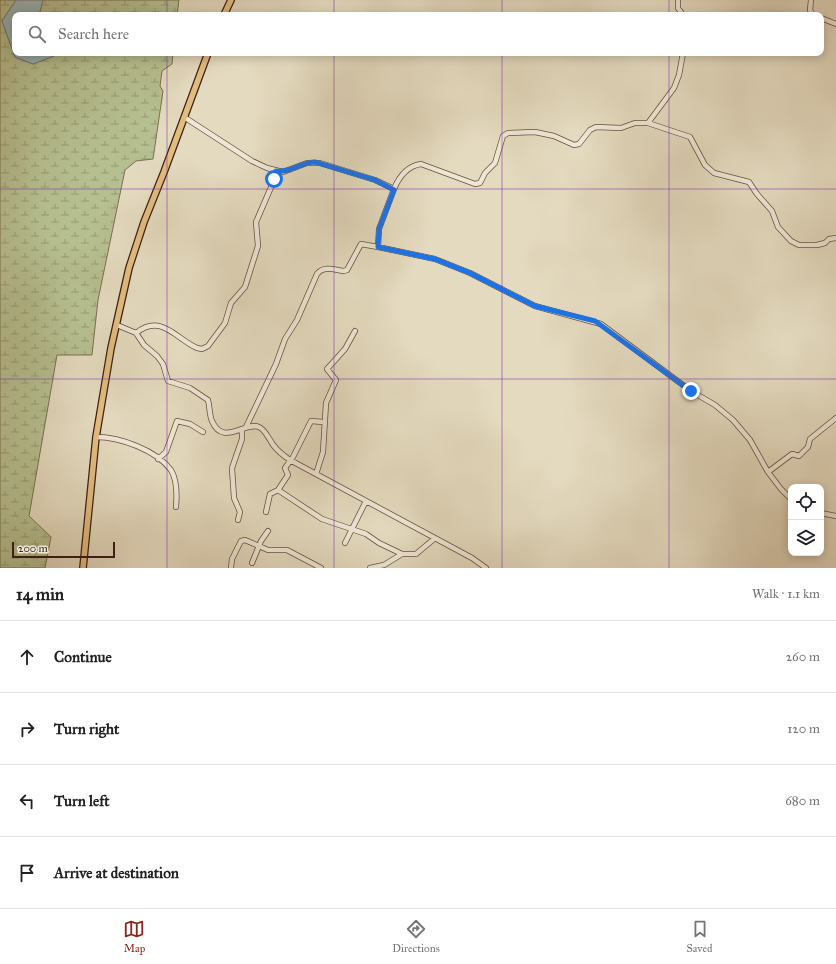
<!DOCTYPE html>
<meta charset="utf-8">
<style>
body{margin:0;font-family:"IM FELL Great Primer",serif;background:#f2f2f2;color:#202124}
.controls{position:absolute;right:12px;bottom:12px;display:grid;overflow:hidden;border-radius:8px;box-shadow:0 2px 10px #0003}
.controls button{width:36px;height:36px;display:grid;place-items:center;padding:0;border:0;border-bottom:1px solid #e0e0e0;background:#fff;color:#202124;font:20px sans-serif}
.scale{position:absolute;left:12px;bottom:10px;width:103px;box-sizing:border-box;padding-left:4px;border:2px solid #3f2012;border-top:0;font-size:11px;line-height:14px;white-space:nowrap;color:#3f2012;-webkit-text-stroke:3px #ede7d5;paint-order:stroke}
.stop{position:absolute;width:12px;height:12px;margin:-9px;border:3px solid #1a73e8;border-radius:50%;background:#fff}
.stop.end{background:#1a73e8;border-color:#fff;box-shadow:0 1px 4px #0008}
.list{margin:0;padding:0;list-style:none}
h2{display:flex;justify-content:space-between;align-items:center;height:52px;margin:0;padding:0 16px;font-size:17px}
h2 small{font-size:13px;font-weight:400;color:#757577}
.list li{display:grid;grid-template-columns:26px 1fr auto;gap:12px;align-items:center;box-sizing:border-box;height:72px;padding:0 16px;border-top:1px solid #e0e0e0}
.list b{display:block;font-size:15px;white-space:nowrap}
.list em{font-size:13px;font-style:normal;color:#757577}
.icon{flex:none;width:22px;height:22px;fill:none;stroke:currentColor;stroke-width:2;stroke-linecap:round;stroke-linejoin:round}
.map{position:relative;flex:none;width:836px;height:568px;overflow:hidden}
.search{position:absolute;background:#fff;box-shadow:0 2px 10px #0003;left:12px;right:12px;top:12px;height:44px;display:flex;align-items:center;gap:10px;box-sizing:border-box;padding:0 14px;border-radius:8px;color:#757577;font-size:15px}
.sheet{height:340px;background:#fff}
nav{display:flex;justify-content:space-around;align-items:center;box-sizing:border-box;height:56px;border-top:1px solid #e0e0e0;background:#fff;font-size:11px;color:#757577}
nav a{display:grid;justify-items:center;gap:2px}
nav .on{color:#8f2418}
.map>svg:first-child{display:block}
.wetland{fill:url(#wetland-marsh);stroke:#7a7051}
.water{fill:#9ab8bc;stroke:#767b78}
.lines{fill:none;stroke-linecap:round;stroke-linejoin:round}
.minor-casing{stroke:#684e3d;stroke-width:6}
.major-casing{stroke:#3f2012;stroke-width:8}
.minor{stroke:#ede7d5;stroke-width:4.5}
.major{stroke:#e2bd80;stroke-width:5.5}
.route{stroke:#1a73e8;stroke-width:5}
.grid{fill:none;stroke:#7b2cbf;stroke-width:1;stroke-opacity:0.55}
</style>
<div class="map">
<svg width="836" height="568" viewBox="0 0 836 568">
<defs>
<pattern id="wetland-marsh" width="20" height="14" patternUnits="userSpaceOnUse"><rect width="20" height="14" fill="#b6bf90"/><path d="M1 5h8M5 5V1M11 12h8M15 12V8" fill="none" stroke="#959b74"/></pattern>
</defs>
<rect width="100%" height="100%" fill="#e4dabf"/>
<filter id="stains"><feTurbulence type="fractalNoise" baseFrequency=".005" numOctaves="4"/><feColorMatrix values="0 0 0 0 .2 0 0 0 0 .09 0 0 0 0 .02 0 0 0 .5 -.17"/></filter>
<radialGradient id="worn" r=".72"><stop offset=".6" stop-color="#630" stop-opacity="0"/><stop offset="1" stop-color="#630" stop-opacity=".3"/></radialGradient>
<path class="wetland" d="M0,0H16L2,21L15,57L33,64L54,56V53H173L172,64L162,71L160,86L163,91L153,159L136,161L125,170L98,300L92,355H57L29,516L51,537L45,568H0Z
M43,0H179L177,15H39Z"/>
<path class="water" d="M16,0H43L39,15H15V53H54V56L33,64L15,57L2,21Z"/>
<g class="lines">
<defs>
<path id="minor" d="M678,0V8L683,15
M811,0L810,10L813,15
M821,18L836,24
M184,117L252,161L267,168L283,172L307,163H320L375,180L394,189L379,229L378,247L435,259L470,273L535,306L601,324L691,391L715,405L733,420L750,440L768,472L781,489L791,499
M648,123L690,137L705,165L714,173L749,182L757,194L772,211L778,227L791,241L799,245H817L825,243L829,239L836,238
M394,189C399,177 407,166 421,164L475,184L480,183L485,173L495,163L503,136L508,133L535,132L554,136L574,145L579,144L590,130L596,127L621,128L635,123H648L674,88L679,75L683,53
M117,325L136,333L144,345L157,356L163,364L168,381L190,388L208,400C210,407 209,414 212,421C223,447 245,421 259,427C266,430 269,440 274,446C278,451 284,456 290,460L472,558L486,568
M136,333C161,313 175,338 197,348L202,349L208,346L225,323L231,303L245,287L258,246L256,222L272,185L276,171
M246,427L276,364L285,339L297,320L317,274C324,265 335,270 344,271L347,270L361,244L378,247
M96,437C120,437 156,450 171,470C177,480 177,496 176,507
M158,459L166,452L177,421L190,424L203,432
M768,472L792,454L799,456L808,447L810,439L836,418
M316,474L323,452L326,403L336,380L327,369L345,349L355,331
M278,490L288,475L285,468L293,457L311,421L323,422
M266,512L270,494L278,490L322,519L366,534L379,543L402,554H416L434,539
M821,513L836,516
M238,520L240,512L234,498L232,468L242,439V429
M345,543L366,501
M252,563L261,541L268,531
M231,568L232,559L241,541L245,540L268,550H287L321,568
M370,568L384,565L402,554"/>
<path id="major" d="M224,15L231,0
M83,568L96,437L111,348L129,268L144,222L164,172L208,53"/>
</defs>
<use href="#minor" class="minor-casing"/>
<use href="#major" class="major-casing"/>
<use href="#minor" class="minor"/>
<use href="#major" class="major"/>
</g>
<g class="lines">
<path class="route" d="M274,179L276,171C291,173 301,162 315,162L375,180L394,190L379,229L378,247L435,259L470,273L535,306L595,321L691,391"/>
</g>
<path class="grid" d="M167,0V15M334,0V15M502,0V15M669,0V15M167,53V568M334,53V568M502,53V568M669,53V568M0,189H836M0,379H836"/>
<rect width="100%" height="100%" filter="url(#stains)"/>
<rect width="100%" height="100%" fill="url(#worn)"/>
</svg>
<div class="controls">
<button><svg class="icon" aria-label="locate" viewBox="0 0 24 24"><circle cx="12" cy="12" r="6"/><path d="M12 2v4M12 18v4M2 12h4M18 12h4"/></svg></button>
<button><svg class="icon" aria-label="layers" viewBox="0 0 24 24"><path d="M12 4l9 5-9 5-9-5zM3 14l9 5 9-5"/></svg></button>
</div>
<div class="scale">200 m</div>
<div class="stop" style="left:274px;top:179px"></div>
<div class="stop end" style="left:691px;top:391px"></div>
<div class="search"><svg class="icon" aria-label="search" viewBox="0 0 24 24"><circle cx="10" cy="10" r="6"/><path d="M15 15l6 6"/></svg>Search here</div>
</div>
<section class="sheet">
<h2>14 min<small>Walk · 1.1 km</small></h2>
<ul class="list">
<li><svg class="icon" aria-label="ahead" viewBox="0 0 24 24"><path d="M12 20V5M6 11l6-6 6 6"/></svg><div><b>Continue</b></div><em>260 m</em></li>
<li><svg class="icon" aria-label="right" viewBox="0 0 24 24"><path d="M7 20v-9h11M14 6l5 5-5 5"/></svg><div><b>Turn right</b></div><em>120 m</em></li>
<li><svg class="icon" aria-label="left" viewBox="0 0 24 24"><path d="M17 20v-9H6M10 6l-5 5 5 5"/></svg><div><b>Turn left</b></div><em>680 m</em></li>
<li><svg class="icon" aria-label="arrive" viewBox="0 0 24 24"><path d="M6 21V4h12l-3 4 3 4H6"/></svg><div><b>Arrive at destination</b></div></li>
</ul>
</section>
<nav>
<a class="on"><svg class="icon" aria-label="map" viewBox="0 0 24 24"><path d="M3 6l6-2 6 2 6-2v14l-6 2-6-2-6 2zM9 4v14M15 6v14"/></svg>Map</a>
<a><svg class="icon" aria-label="directions" viewBox="0 0 24 24"><path d="M12 3l9 9-9 9-9-9zM9 14v-3h6M13 9l2 2-2 2"/></svg>Directions</a>
<a><svg class="icon" aria-label="saved" viewBox="0 0 24 24"><path d="M7 4h10v16l-5-4-5 4z"/></svg>Saved</a>
</nav>
